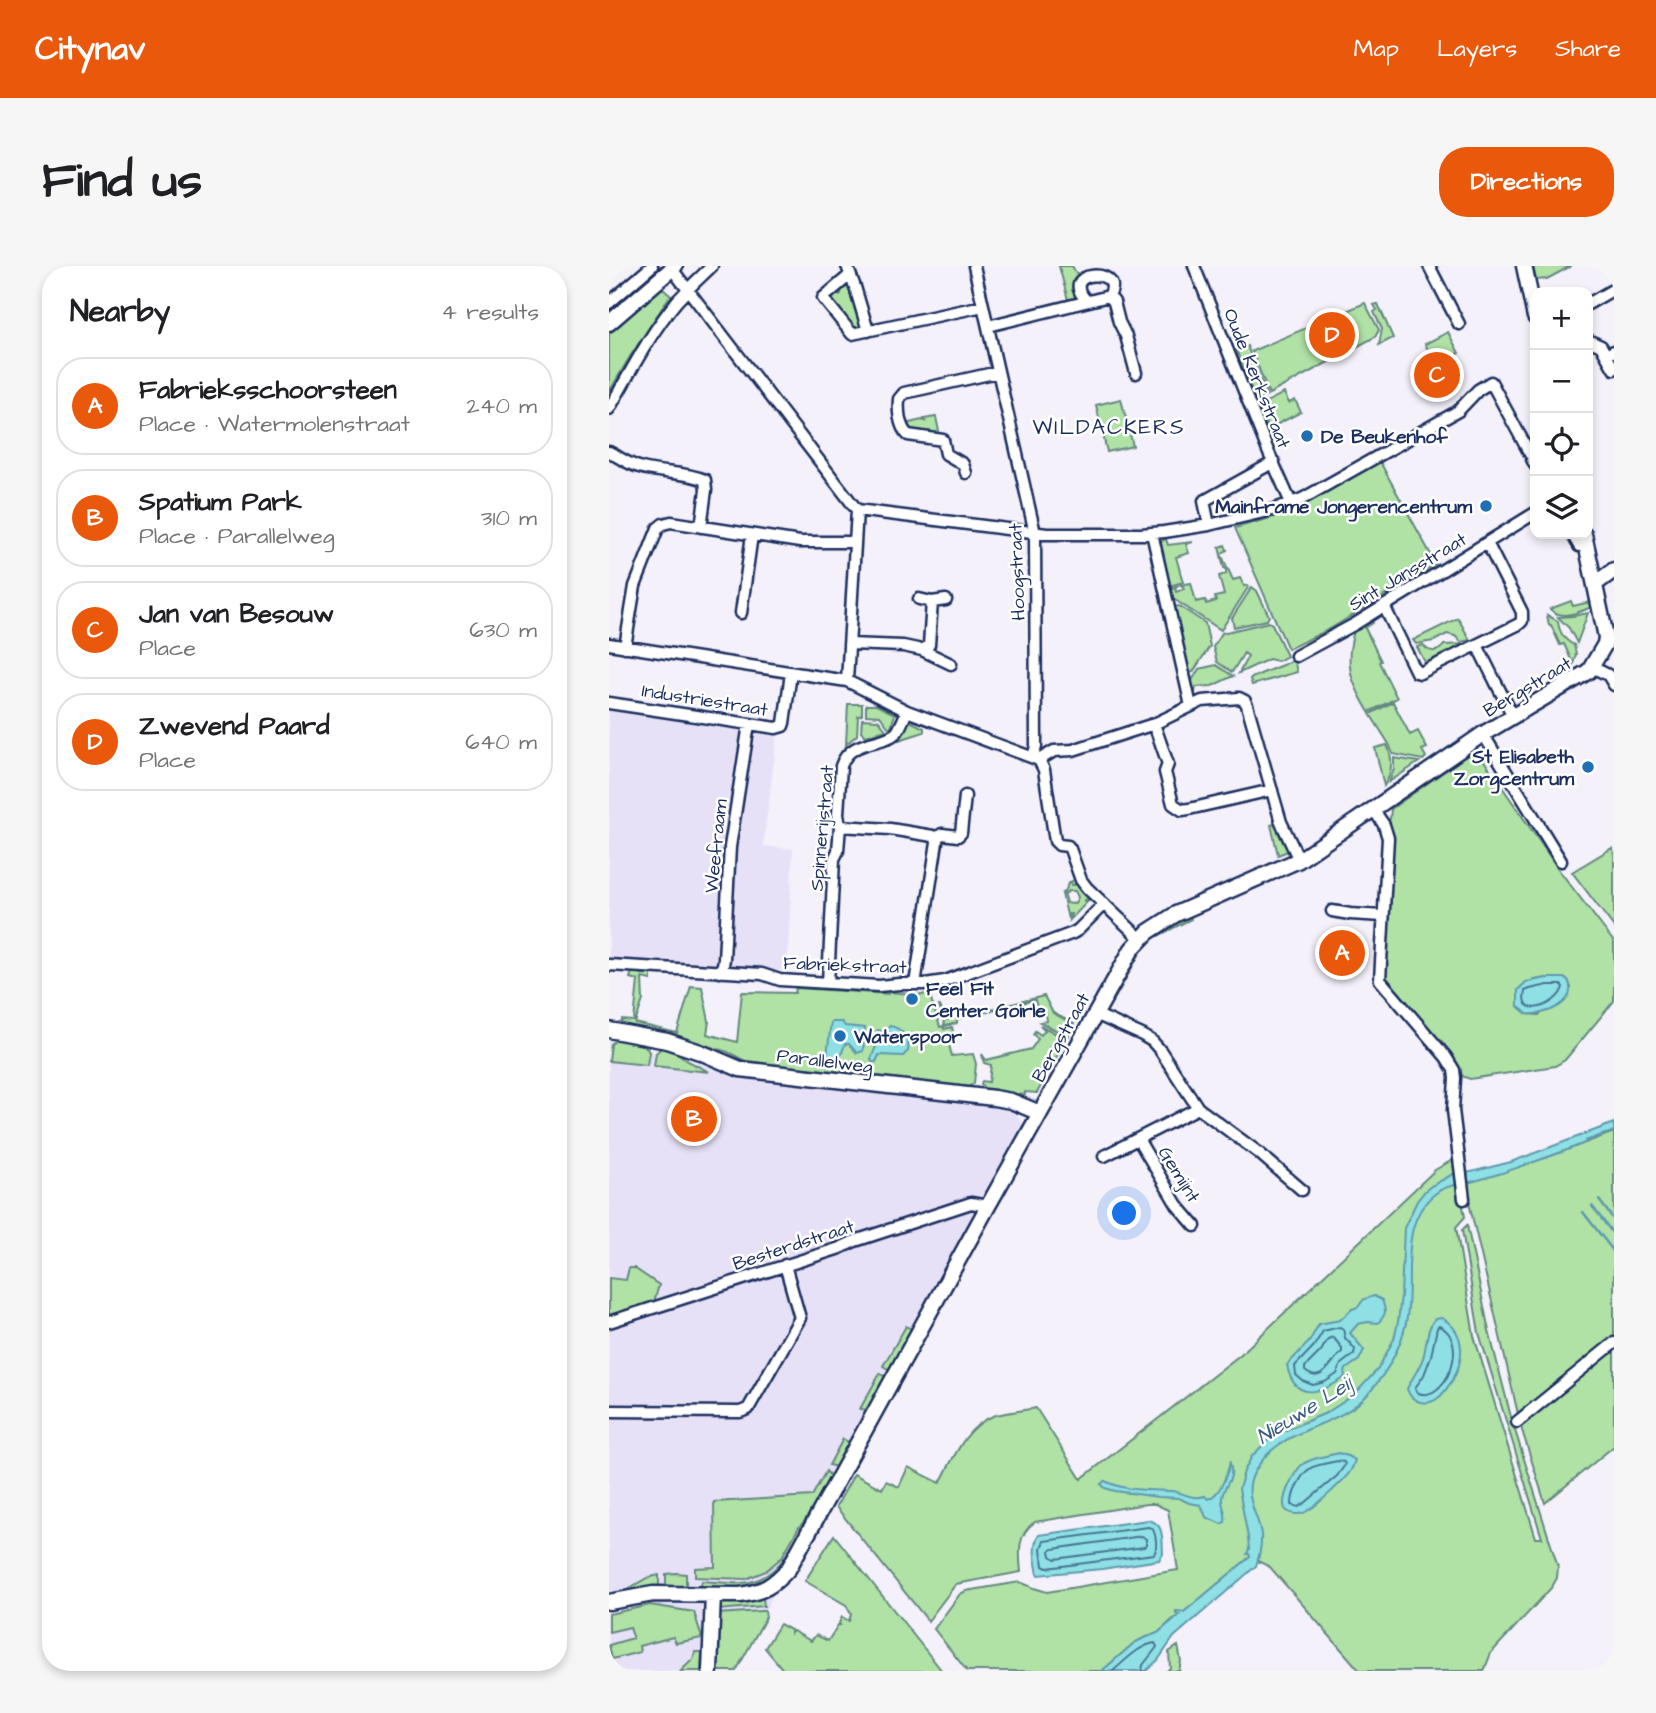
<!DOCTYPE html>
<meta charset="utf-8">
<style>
body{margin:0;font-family:"Architects Daughter",sans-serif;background:#f6f6f6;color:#202124}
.controls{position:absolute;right:21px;top:21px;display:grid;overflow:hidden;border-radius:14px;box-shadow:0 4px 10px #0003}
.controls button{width:63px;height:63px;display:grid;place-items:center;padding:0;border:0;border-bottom:2px solid #e0e0e0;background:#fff;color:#202124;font:35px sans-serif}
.you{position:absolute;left:516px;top:948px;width:24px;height:24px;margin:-18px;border:5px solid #fff;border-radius:50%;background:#1a73e8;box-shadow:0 0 0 10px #1a73e833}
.badge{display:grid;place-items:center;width:46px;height:46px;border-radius:50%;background:#ea580c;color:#fff;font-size:23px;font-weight:700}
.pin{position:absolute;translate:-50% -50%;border:4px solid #fff;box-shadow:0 2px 7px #0006}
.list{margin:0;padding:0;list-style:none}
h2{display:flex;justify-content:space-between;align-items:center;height:91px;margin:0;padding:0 28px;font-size:30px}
h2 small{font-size:23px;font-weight:400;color:#757577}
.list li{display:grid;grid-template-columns:46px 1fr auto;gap:21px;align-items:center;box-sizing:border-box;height:98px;margin:0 14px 14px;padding:0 14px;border:2px solid #e0e0e0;border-radius:28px}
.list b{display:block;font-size:26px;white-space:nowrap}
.list p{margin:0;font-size:23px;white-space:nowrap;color:#757577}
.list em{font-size:23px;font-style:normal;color:#757577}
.icon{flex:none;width:38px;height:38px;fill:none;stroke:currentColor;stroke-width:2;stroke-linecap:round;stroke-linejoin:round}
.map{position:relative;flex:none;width:1005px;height:1405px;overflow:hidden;border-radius:28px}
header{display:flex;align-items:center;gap:42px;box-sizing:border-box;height:98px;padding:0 35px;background:#ea580c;color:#fff}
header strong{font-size:33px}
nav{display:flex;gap:38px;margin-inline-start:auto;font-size:24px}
.intro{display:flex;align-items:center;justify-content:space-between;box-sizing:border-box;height:168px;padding:0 42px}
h1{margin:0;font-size:49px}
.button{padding:18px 32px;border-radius:28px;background:#ea580c;color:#fff;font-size:24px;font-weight:700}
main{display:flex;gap:42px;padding:0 42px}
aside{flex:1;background:#fff;border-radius:28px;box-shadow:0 4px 10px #0003}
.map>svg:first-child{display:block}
.built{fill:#e7e1f7}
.green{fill:#afe2a4;stroke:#658881;stroke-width:2;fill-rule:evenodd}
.water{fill:#8ee0e4;stroke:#6099ae;stroke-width:2}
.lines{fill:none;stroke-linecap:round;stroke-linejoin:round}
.shore{stroke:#497694;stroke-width:2}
.stream{stroke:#6099ae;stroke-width:2.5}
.street-casing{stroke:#1b2f5e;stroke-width:15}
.secondary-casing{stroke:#1b2f5e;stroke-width:19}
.street{stroke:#fff;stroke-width:10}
.secondary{stroke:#fff;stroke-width:14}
.poi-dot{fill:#1f6fb2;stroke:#fff;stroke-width:2.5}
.labels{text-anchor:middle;stroke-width:5;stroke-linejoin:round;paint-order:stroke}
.street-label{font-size:19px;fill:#1b2f5e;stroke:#fff}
.poi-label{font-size:19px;font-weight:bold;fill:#1b2f5e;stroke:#fff;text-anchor:start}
.neighbourhood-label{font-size:21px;letter-spacing:2px;fill:#1b2f5e;stroke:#fff}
.water-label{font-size:21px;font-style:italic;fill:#385b80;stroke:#fff}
</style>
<header>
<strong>Citynav</strong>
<nav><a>Map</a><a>Layers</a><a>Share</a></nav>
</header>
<div class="intro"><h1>Find us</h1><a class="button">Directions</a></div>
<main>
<aside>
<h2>Nearby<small>4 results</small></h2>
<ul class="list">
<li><span class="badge">A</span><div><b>Fabrieksschoorsteen</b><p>Place · Watermolenstraat</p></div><em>240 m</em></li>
<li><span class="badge">B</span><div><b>Spatium Park</b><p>Place · Parallelweg</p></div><em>310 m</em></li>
<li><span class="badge">C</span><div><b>Jan van Besouw</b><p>Place</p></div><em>630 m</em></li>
<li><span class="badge">D</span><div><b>Zwevend Paard</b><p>Place</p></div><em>640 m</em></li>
</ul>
</aside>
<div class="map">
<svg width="1005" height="1405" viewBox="0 0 1005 1405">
<rect width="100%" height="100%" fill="#f4f1fb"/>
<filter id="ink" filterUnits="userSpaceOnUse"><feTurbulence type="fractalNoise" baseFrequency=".0143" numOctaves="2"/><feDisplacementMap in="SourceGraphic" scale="14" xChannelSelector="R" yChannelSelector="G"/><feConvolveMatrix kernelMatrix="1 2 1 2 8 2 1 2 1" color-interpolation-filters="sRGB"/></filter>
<g filter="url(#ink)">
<path class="built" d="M0,441L169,465L154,580L184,583L178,705L0,698Z
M0,774L113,804L397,841L409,850L416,864L123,1405H0Z"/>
<path class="green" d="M49,0H51L48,2L50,5L0,51V42Z
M450,0H463L469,10L466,22L467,32L459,34Z
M924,0H962L938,13L927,14Z
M238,17L241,19L253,60L252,62L245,64L238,58V54L228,41L224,40L222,36L224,29H230L232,28L233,20Z
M53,22L63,31L59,33L22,89L0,126V68Z
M756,37L770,64L766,71L660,128L643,85Z
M769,38L784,72L770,79L773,63L765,46L768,44L765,39Z
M839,66L850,87L827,99L816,78Z
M638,80L658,129L647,135L627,84Z
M675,127L680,137L686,134L692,146L659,163L649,140Z
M512,133L524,180L498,186L487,139Z
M327,151L331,170L301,165L296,158L313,154L316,155L315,153Z
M771,196L827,298L721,363L679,383L626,262L676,248Z
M557,273L559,279L584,276L577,278L580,287L567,291L574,316L560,320L551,278L554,274Z
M616,279L618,284L612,288L624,314L631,312L635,320L639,319L640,320L612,364L563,332L561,322L568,320L566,322L567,326L575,323L574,320L571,319L582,317L587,336L596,334L597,338L607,335L606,331L615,329L610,310L617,308V302H615L610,281Z
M643,321L648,325L660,350L658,354L625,361L623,352Z
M962,335L964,340L981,336L982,341C970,347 951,354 941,343Z
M570,340L596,357L601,380L584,406L580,407L570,365L568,363L569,359L565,341Z
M979,347L968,377L960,362L949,351L964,350Z
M938,349L949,355C950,366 955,374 965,379L967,388L964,398L955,378L951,379L942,359H940Z
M849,352L861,374L852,376L846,370L838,368L825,375L807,378L804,374Z
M763,355L764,357L756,362L772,395L770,396L788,432L760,446C742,416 735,399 745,365Z
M660,356L663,358L678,390L669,395L660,393L630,407L639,390L635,387L623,406L608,396L604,381L613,367Z
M857,378L858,380L818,400L808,381L814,379C820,387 829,387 835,379Z
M685,394L688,406L643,419L641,413C656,405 670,401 685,394Z
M607,399L624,410L603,420L587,421L586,427L584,426L582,416L590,403Z
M784,436L801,469L809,465L818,482L813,484L817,491L814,494L784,488L780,478L761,448Z
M239,438H253V449L249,450L248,469L237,478Z
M257,439H267L286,448L282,461L280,462L271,450L257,449Z
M253,453L269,454L277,464L257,470L252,465Z
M301,455L315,462V466L290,474L288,471L297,458Z
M778,479C785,494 783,507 775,520L766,482Z
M867,483L950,604L1005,676V735L956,794L946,800L861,813L853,810L851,802L780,719L775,708L783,575L779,555L781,553L782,543ZM938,712H954L959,714L962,722L930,749L918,748L909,740V724L925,714Z
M785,492L810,496L780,516L785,503Z
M665,558L676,580L678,579L679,585L669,589L662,559Z
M1003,582L1005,586V661L963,606Z
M467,613L482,632L475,634V635H479L461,654L462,648H460L459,653L453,628L456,630L458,637L463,638L466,637L469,631L466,625H460L456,628L454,627L457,624L459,617L463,615L462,619H465Z
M580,648L582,653L539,675L535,680L505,734L501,732C523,692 536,667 580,648Z
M27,704L32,705L33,708H40L41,705L42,706V714L33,712L34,734L26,757L68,767L82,720L93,721L100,755L98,768L128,776L133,726L186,727L187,722L279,728L280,726L313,729L320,727L331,761L334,760L335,763L343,761L344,766L337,768L343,790L364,788L367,798L365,817L358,822L140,797L119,786L51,766L12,759L13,754L25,755L29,714L21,712L23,706Z
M435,730L444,747L465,758L459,771L431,756L438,755L437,749H430L426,734L348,753V757L336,760L330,740H331L337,754Z
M431,759L457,773L428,827L416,826V829L377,825L372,818L373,815L380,816L382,799L375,797L373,788L377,794L422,783L429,773L424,768L426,765L432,769L436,764Z
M10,772L34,776L40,786L38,799L0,795L2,778Z
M54,780L67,785L77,794L100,806L45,800L47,787Z
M1005,866V1180L936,1237L912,1161L855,915L936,892Z
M845,893L856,951L847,961L865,1070L927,1272H933L870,1067L853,964L858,959L880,1065L903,1155L949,1301L948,1312L943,1321L882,1387L875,1405H751L661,1301L641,1291L575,1346L563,1354L549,1367L533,1373L525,1377L493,1405H358L325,1363L351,1328L357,1325L411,1316L425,1322L438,1326L569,1304L559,1244L546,1238H537L426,1256C408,1268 410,1287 412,1306L347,1318L319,1355L227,1241L245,1208L273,1223L277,1215L290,1221L299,1201L331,1217C344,1193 356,1161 384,1150C397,1146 413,1145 427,1142L472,1213L632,1088L826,904Z
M20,1002H25L50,1019L45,1036L43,1038L0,1052V1012L17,1014Z
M297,1060L304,1064L283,1102L279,1103L274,1100Z
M271,1107L277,1112L260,1144L251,1143Z
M234,1173L241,1177L228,1201L220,1199Z
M217,1205L222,1211L203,1247L190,1261L173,1291L157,1305L137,1313L86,1311V1302L106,1301L105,1236L203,1230Z
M193,1262L195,1263C181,1288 167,1317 135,1323C121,1325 105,1323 91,1323L93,1315C106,1316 120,1318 133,1317C165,1315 180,1287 193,1262Z
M225,1269L333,1405H175L156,1382L171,1358L182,1364V1367L184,1365L202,1375L207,1369L219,1375L229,1359H231L230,1357L233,1351L240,1355L242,1348L237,1339L196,1315Z
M67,1307L77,1308V1320L74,1323L61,1322L57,1318V1308Z
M50,1309V1322L20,1326L17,1324L38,1312Z
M154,1332L155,1340L108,1344L116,1335L139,1336Z
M41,1339L85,1346L93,1372L67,1377L64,1371L30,1380L31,1386L3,1393L0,1379L24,1372L21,1361L0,1366V1348Z
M153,1345H156L157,1351L127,1405H105L108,1348Z
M569,1380L572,1395L570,1405H558L561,1402L560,1386Z
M86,1386H93L92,1405H72L84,1393Z"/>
<path class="water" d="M938,712H954L959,714C970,737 936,750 918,748L909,740V724L917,716Z
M222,756H233L236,760L256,762L254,785L248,787L240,778H236L231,792L218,790Z
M281,760C293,762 301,773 299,785L294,790L270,789L267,796H263L262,793L271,770L268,769L267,766L269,764L273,765Z
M1005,857V865L1003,866C989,870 977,877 963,882C940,891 916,899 893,907C883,910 873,913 862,916C850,919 837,919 827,927C787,957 806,1015 797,1057C791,1084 778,1106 760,1127C728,1165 669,1159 645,1207C634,1228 646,1243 651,1263C654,1275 651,1288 647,1300L565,1371L549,1394L537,1405H493L525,1377L533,1373L549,1367L570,1349L567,1348V1345L575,1346L641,1291L640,1288H638L640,1283L639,1272L630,1223L635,1205L643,1190L659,1174L672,1166L717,1147L745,1129L769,1103L785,1073L789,1056L792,1029L795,962L808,935L816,925L822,920L844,908L862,906L902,896Z
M765,1030L773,1034C777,1045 778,1048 769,1057L759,1056L749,1058L741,1067L755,1084L750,1094L737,1103L735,1112C711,1128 685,1136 678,1099L700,1076L710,1058L731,1054L743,1043L749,1041L755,1033Z
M833,1052C857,1066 856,1093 843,1115C839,1120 835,1128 829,1132C817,1141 802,1136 798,1123C803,1112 810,1103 814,1092C818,1079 817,1063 826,1053Z
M730,1187L739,1190L746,1194C745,1197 744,1201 742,1204C736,1214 704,1244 694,1247C689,1249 682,1248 678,1245C668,1238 686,1203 694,1198C704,1191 719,1190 730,1187Z
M621,1197C626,1216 615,1217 613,1232C612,1240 618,1245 616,1256L612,1258L597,1251L592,1239L580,1237L570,1232L549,1231L506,1225L496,1222L492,1218L496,1215C520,1226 537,1223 563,1225C575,1227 584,1234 596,1230L599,1233C612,1228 617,1210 621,1197Z
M539,1254C556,1257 553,1274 554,1288L550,1294L493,1303L429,1309C427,1295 422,1281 430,1269Z"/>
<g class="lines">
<path class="shore" d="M939,719H952L954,721C950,739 909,755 916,725L921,723Z
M830,1060C863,1074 835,1141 807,1126L806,1122L815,1109L822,1090L828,1062Z
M731,1061L734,1063L736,1072L746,1083L745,1088L732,1098L728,1108L716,1116L704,1119L694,1115L687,1109L686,1100L705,1080L714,1065Z
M724,1071L733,1082V1086C721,1095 714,1120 696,1105V1101L712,1085L719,1073Z
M729,1195L735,1196L736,1199L728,1210L696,1237L690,1241L683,1239C683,1233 684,1228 687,1222C697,1198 706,1200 729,1195Z
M539,1261L543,1262C547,1268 549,1282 545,1288L438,1302L434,1300L432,1282L435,1275Z
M533,1270L537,1273V1279L535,1281L446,1293L442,1290L441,1285L444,1283Z
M504,1405C517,1394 529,1380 546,1377L548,1381L534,1399L533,1405"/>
<path class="stream" d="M977,875L997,868
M990,934L1005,954
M983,940L1005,969
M974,946L1005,986"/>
<defs>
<path id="street" d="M238,0L246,21L259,65
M365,0L426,267L427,480L424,491
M585,0L659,185L682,237
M820,0L850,58
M63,3L248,244
M241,9L214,32L243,68L374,40
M478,35C446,4 518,0 500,30
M0,37L43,0
M979,38L1005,23
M379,60L500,30L505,36L510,56L517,70L527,107
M979,74L992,80L997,89L1005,85
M997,89L1005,103
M0,143C21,107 41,67 68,35C79,23 91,11 103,0
M0,186C10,191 19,198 30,201C51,208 75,205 96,214L97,224L92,261
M357,207L354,198L337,188L334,174L299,169C290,161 289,144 290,133L295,127L389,106
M248,244L438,268H532L555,266L600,259L663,244L693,233L849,145L869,124L882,116L921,188L923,190V193L926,199
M600,259L595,235L665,196
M543,267L582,440
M963,268L970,280L977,279
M310,333L323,336L320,379L313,384
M323,336L337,334
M775,340L807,406L811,407L910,358L913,355V346L878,277
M132,347L143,269
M0,378L238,415L298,445L430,494L435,504L446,575L450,579L459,580L461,583L472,614L478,622L532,673
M240,378L294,380L313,384L342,398
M868,379L885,413
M16,381L26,320L49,262L54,258L62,256L191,276H246
M687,390L746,358L926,247
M983,401L999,409L1005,419
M238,415L248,244
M886,415L904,450
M0,437L167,462L174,460L175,457L182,407
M545,458L559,498L556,506L564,538L573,544L580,543L663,524
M874,468L952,595
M430,494L445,485L464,484L545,458L593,435L630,432L636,435L638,439L672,556L690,594
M764,543L775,559L779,572L771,714L837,791L845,804L846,812L844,844L855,933
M231,560L281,563L324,570L327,572L328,576L306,718
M327,572L333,568L349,570L352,567L356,530
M723,645L741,648L774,650
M0,699L153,708L171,714L270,720L290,718H316L336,715L464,667L469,664L494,639
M110,706L114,699L115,693L121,581L140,458
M219,717L225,593L229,585L231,560L229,548L232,500C241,472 274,480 288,466C292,460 295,452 298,445
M486,748L533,769L543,775L551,784L589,842L650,887L693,924
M529,873L568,939L586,960
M495,890L589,842
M0,1056L231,982L246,975L362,937L379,940
M0,1145L131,1146L139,1143L191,1052L176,999
M908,1156L1005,1077"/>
<path id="secondary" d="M915,0L926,51
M0,57L66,0
M986,318L1005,304
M0,764L58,775L91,786L131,803L385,832L402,835L431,847
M0,1336L44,1328L131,1329C154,1326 164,1320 180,1302L379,940L523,683L539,666L567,648L690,594L874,468L980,405L996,378L997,371L975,268
M101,1405L104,1329"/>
</defs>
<use href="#street" class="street-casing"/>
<use href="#secondary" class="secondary-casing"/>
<use href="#street" class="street"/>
<use href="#secondary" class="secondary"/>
</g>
</g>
<g class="poi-dot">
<circle cx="698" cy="170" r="7"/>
<circle cx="877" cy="240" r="7"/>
<circle cx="979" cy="501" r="7"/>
<circle cx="303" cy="733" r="7"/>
<circle cx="231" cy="770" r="7"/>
</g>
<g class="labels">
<g class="street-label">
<text transform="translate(649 112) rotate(68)" y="7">Oude Kerkstraat</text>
<text transform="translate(798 305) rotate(-31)" y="7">Sint Jansstraat</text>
<text transform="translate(407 306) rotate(-92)" y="7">Hoogstraat</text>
<text transform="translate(918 420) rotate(-31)" y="7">Bergstraat</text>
<text transform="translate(96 433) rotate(9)" y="7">Industriestraat</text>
<text transform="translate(212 562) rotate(-85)" y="7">Spinnerijstraat</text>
<text transform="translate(106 580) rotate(-84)" y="7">Weefraam</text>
<text transform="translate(236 698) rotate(2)" y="7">Fabriekstraat</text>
<text transform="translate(451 771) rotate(-61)" y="7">Bergstraat</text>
<text transform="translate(216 794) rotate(7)" y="7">Parallelweg</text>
<text transform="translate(571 908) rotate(58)" y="7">Gemijnt</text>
<text transform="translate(184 978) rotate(-18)" y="7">Besterdstraat</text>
</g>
<g class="poi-label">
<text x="712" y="177">De Beukenhof</text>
<text x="863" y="247" text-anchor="end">Mainframe Jongerencentrum</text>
<text x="965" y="497" text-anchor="end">St Elisabeth<tspan x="965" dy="22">Zorgcentrum</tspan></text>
<text x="317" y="729">Feel Fit<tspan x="317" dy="22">Center Goirle</tspan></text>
<text x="245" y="777">Waterspoor</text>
</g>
<g class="neighbourhood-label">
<text x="500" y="168">WILDACKERS</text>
</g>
<g class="water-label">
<text transform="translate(695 1144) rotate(-32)" y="7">Nieuwe Leij</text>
</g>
</g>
</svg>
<div class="controls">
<button>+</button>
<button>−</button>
<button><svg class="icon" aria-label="locate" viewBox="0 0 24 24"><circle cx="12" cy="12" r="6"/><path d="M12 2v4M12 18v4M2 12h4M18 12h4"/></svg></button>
<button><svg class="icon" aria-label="layers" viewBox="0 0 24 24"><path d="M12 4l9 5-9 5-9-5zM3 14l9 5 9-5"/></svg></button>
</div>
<div class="you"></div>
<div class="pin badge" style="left:733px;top:687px">A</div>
<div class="pin badge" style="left:85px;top:853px">B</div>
<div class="pin badge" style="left:828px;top:109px">C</div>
<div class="pin badge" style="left:723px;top:69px">D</div>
</div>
</main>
